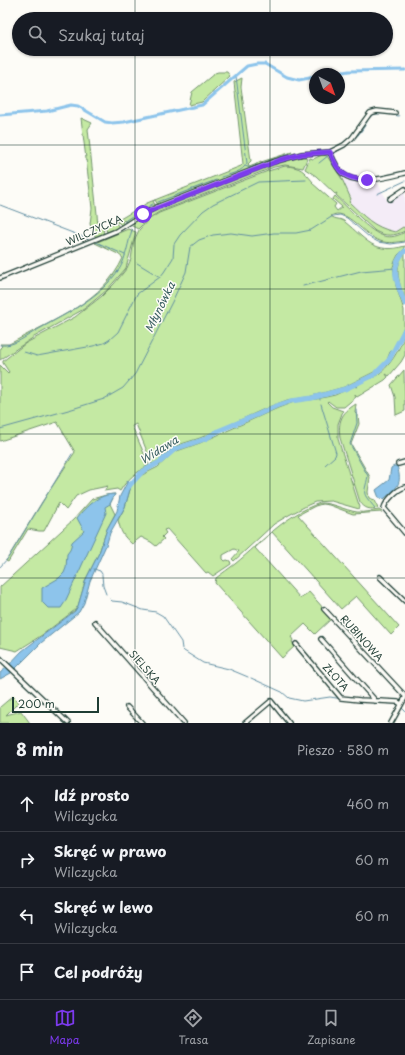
<!DOCTYPE html>
<html lang="pl">
<meta charset="utf-8">
<style>
body{margin:0;font-family:"Playpen Sans",sans-serif;background:#20242c;color:#f1f3f6}
.compass{position:absolute;left:309px;top:68px;width:36px;height:36px;border-radius:50%;background:#171b24;box-shadow:0 1px 3px #0004;rotate:139deg}
.scale{position:absolute;left:12px;bottom:10px;width:87px;box-sizing:border-box;padding-left:4px;border:2px solid #1f3d34;border-top:0;font-size:11px;line-height:14px;white-space:nowrap;color:#1f3d34;-webkit-text-stroke:3px #fdfcf7;paint-order:stroke}
.stop{position:absolute;width:12px;height:12px;margin:-9px;border:3px solid #7c3aed;border-radius:50%;background:#fff}
.stop.end{background:#7c3aed;border-color:#fff;box-shadow:0 1px 4px #0008}
.list{margin:0;padding:0;list-style:none}
h2{display:flex;justify-content:space-between;align-items:center;height:52px;margin:0;padding:0 16px;font-size:17px}
h2 small{font-size:13px;font-weight:400;color:#9ea1a6}
.list li{display:grid;grid-template-columns:26px 1fr auto;gap:12px;align-items:center;box-sizing:border-box;height:56px;padding:0 16px;border-top:1px solid #363941}
.list b{display:block;font-size:15px;white-space:nowrap}
.list p{margin:0;font-size:13px;white-space:nowrap;color:#9ea1a6}
.list em{font-size:13px;font-style:normal;color:#9ea1a6}
.icon{flex:none;width:22px;height:22px;fill:none;stroke:currentColor;stroke-width:2;stroke-linecap:round;stroke-linejoin:round}
.map{position:relative;flex:none;width:405px;height:723px;overflow:hidden}
.search{position:absolute;background:#171b24;box-shadow:0 1px 3px #0004;left:12px;right:12px;top:12px;height:44px;display:flex;align-items:center;gap:10px;box-sizing:border-box;padding:0 14px;border-radius:22px;color:#9ea1a6;font-size:15px}
.sheet{height:276px;background:#171b24}
nav{display:flex;justify-content:space-around;align-items:center;box-sizing:border-box;height:56px;border-top:1px solid #363941;background:#171b24;font-size:11px;color:#9ea1a6}
nav a{display:grid;justify-items:center;gap:2px}
nav .on{color:#7c3aed}
.map>svg:first-child{display:block}
.built{fill:#f4ecf7}
.green{fill:#c4e9a3;stroke:#72936c}
.water{fill:#8dc4eb;stroke:#618ea2}
.lines{fill:none;stroke-linecap:round;stroke-linejoin:round}
.stream{stroke:#618ea2;stroke-width:1}
.canal{stroke:#8dc4eb;stroke-width:3}
.river{stroke:#8dc4eb;stroke-width:5}
.minor-casing{stroke:#1f3d34;stroke-width:6}
.minor{stroke:#fdfcf7;stroke-width:3.5}
.route{stroke:#7c3aed;stroke-width:5}
.grid{fill:none;stroke:#1f3d34;stroke-width:1;stroke-opacity:0.55}
.labels{text-anchor:middle;stroke-width:3;stroke-linejoin:round;paint-order:stroke}
.street-label{font-size:10px;fill:#1f3d34;stroke:#fdfcf7}
.water-label{font-size:11px;font-style:italic;fill:#3a5f62;stroke:#fdfcf7}
</style>
<div class="map">
<svg width="405" height="723" viewBox="0 0 405 723">
<rect width="100%" height="100%" fill="#fdfcf7"/>
<filter id="ink" filterUnits="userSpaceOnUse"><feTurbulence type="fractalNoise" baseFrequency=".025" numOctaves="2"/><feDisplacementMap in="SourceGraphic" scale="8" xChannelSelector="R" yChannelSelector="G"/><feConvolveMatrix kernelMatrix="1 2 1 2 8 2 1 2 1" color-interpolation-filters="sRGB"/></filter>
<g filter="url(#ink)">
<path class="built" d="M342,179L349,181L376,180L388,202L405,191V228L403,227L395,232L382,229L369,221L349,202L351,199Z"/>
<path class="green" d="M218,72H227L230,76L202,102L189,105L192,92L215,73Z
M242,78L241,87L251,161L248,164L249,167L257,164V163L261,161V162L292,152L288,155L270,161L158,205L155,200L153,201L155,205L154,207L144,212L140,207L138,209L140,214L126,223L124,220L122,222L124,225L122,226L118,222L116,223L119,227C117,230 111,232 107,232L106,229L103,230L104,234L96,237L93,233L90,224L92,208L81,118L92,123L88,129L97,214L98,229L115,222L147,203L241,166L243,164L234,82Z
M322,155L327,156L342,179L351,199L349,202C365,217 373,227 395,232L403,227L405,228V231C394,236 386,237 375,231L336,195L337,193L335,194L316,176L305,169L310,158L313,159Z
M303,157H306L307,159L303,168L285,165L274,167L159,212L148,219L138,229L132,226L135,222L143,216L167,205L258,169L287,159Z
M285,166C301,167 303,170 313,182L312,183L336,204L334,207L337,211L342,207L333,199L335,196C347,206 370,233 384,236C391,238 398,236 405,232V241C397,242 388,244 380,241C365,237 346,206 331,216C335,220 341,218 345,222C366,239 374,255 405,246V248L398,255L395,261L393,267L396,286L404,310V326L396,346L390,352L387,360L376,371L344,387L308,397L287,400L271,406L200,438L178,445L169,450L160,460L152,464L136,424L132,426L149,465C137,472 127,479 120,491L117,489L104,491L108,486L89,490L76,496L66,510L59,503L44,531H39L28,529L8,562L6,561L42,502L75,452L57,422L0,441V365L8,373L9,372L3,363V361L26,343L75,317L102,296L114,284L127,268L131,259L134,241L139,230L148,220L159,213L268,171Z
M128,229L136,232L126,268L107,290L84,309L34,337L0,360V348L2,346L0,344H9L17,340C54,319 104,301 123,258L118,254L95,243Z
M405,253V299C399,284 393,266 405,253Z
M405,335V355L401,362L389,376L386,374L388,377L385,380L357,397L355,394L356,397L344,407H336L328,401L327,402L332,407L343,411L338,424V439L358,502L360,507L359,509L331,501L315,502L308,505L289,515L274,524L234,561L232,559L239,551L234,549L223,555V559L225,561L227,560L230,561L231,564L213,576L208,572L206,573L167,529L164,530L166,533L162,537L164,539L156,546L151,542L141,537L132,544C122,535 121,532 118,520L125,507L131,486L142,475L158,467L174,452L200,443L278,408L294,402L317,399L335,395L355,386L356,387C361,381 369,380 376,376C390,367 399,350 405,335Z
M404,370L405,411L396,415L395,397L391,385Z
M356,404L355,413L358,415L359,424L351,444L370,477L368,492L369,498L375,500L378,508C370,510 365,509 360,502L340,438C338,421 341,413 356,404Z
M115,494L110,504L115,514L107,529L99,553L86,579L78,606L75,610L42,635L17,651L0,647V587L74,519L92,499L106,495Z
M320,503C333,503 344,510 357,512C364,513 372,511 379,510L382,512L353,514L329,505L322,504L315,506L298,515L399,627L391,635L356,596L341,609L272,532L255,548L300,598L309,592L332,618L315,634L305,624L291,637L293,640L292,642L295,646L282,658L215,583L216,578C222,573 229,569 235,564C263,541 285,515 320,503Z
M13,696L19,702L6,715L21,711L30,723H0V707Z"/>
<path class="water" d="M394,466H397C403,485 397,487 384,499L379,498L376,490L389,480L391,468Z
M128,481L131,486L125,507L110,533L107,543L90,581L84,603L79,612L41,643L11,673L0,679V673L6,668L22,651L75,611L78,606L86,579L99,553L107,529L117,511L120,496Z
M115,494L110,504L105,507L106,513L65,602L61,608H48L42,602V588L59,578L64,573L66,568L67,554L70,550L72,542L84,531L77,518C86,506 99,494 115,494Z"/>
<g class="lines">
<path class="stream" d="M333,154C346,146 356,140 364,127C367,123 368,117 373,115C381,112 391,115 399,116
M262,163L287,155
M319,163L329,155
M245,166L250,168L257,165
M221,177C230,174 243,172 247,163L236,76
M377,194L405,181
M158,202L216,180
M0,205L91,240
M143,209L153,204
M124,223L126,220L138,212
M96,242L125,255
M137,263L160,277
M303,286L361,271L396,268
M0,345C15,347 27,335 39,329C69,312 100,298 120,268C126,258 128,242 132,230L131,229
M24,352L37,356L93,346L104,343L109,340L118,332L137,294L160,277L164,272L173,258L174,244L180,235L203,211L213,204L258,182L306,180
M355,383L356,387
M319,396L320,400
M321,404L336,453L335,456L325,465
M356,410L357,423L350,444L368,476C364,496 361,491 375,508
M0,429L72,409L104,399L123,388L135,374L172,302L186,272L190,247L199,240L213,235L231,233L252,236L274,233H296L311,230L333,216L340,215L347,218L369,237L378,242L391,244L405,242
M0,567L8,558L72,454
M94,569L100,571L102,574
M102,575L103,586L106,594
M110,599L112,601L122,602L143,610L156,612L163,616L181,642L182,649L184,651L203,663L229,669L248,677
M251,678L282,692L289,698L303,701L330,697L361,702L396,704
M402,708L405,711"/>
<path class="canal" d="M331,74L349,71L405,70
M0,115L47,111L71,105L78,106L105,122L112,123L124,122L202,105L247,66L257,64H265L287,77L299,80L315,77"/>
<path class="river" d="M405,251C388,267 398,286 405,304
M127,489L130,485L142,472L160,462L175,449L205,439L218,431L259,414L276,406L291,401L312,398L345,389L374,375L389,360L405,329"/>
<defs>
<path id="minor" d="M330,152L344,145L352,138L370,113L377,111L395,113
M390,199L405,189
M0,278L116,231L143,214L157,207L273,162L302,154L330,152C333,159 337,169 343,174C357,186 389,177 405,173
M398,464L405,462
M405,487C397,489 386,501 384,508L405,533
M380,577L405,601
M324,609L405,696
M95,622L184,723
M321,639L374,699L375,701
M296,644L341,698L360,700L398,702L401,704
M0,658L68,723
M127,707L142,723
M245,723L271,701L289,723
M391,723L405,698"/>
</defs>
<use href="#minor" class="minor-casing"/>
<use href="#minor" class="minor"/>
</g>
</g>
<g class="lines" filter="url(#ink)">
<path class="route" d="M143,214L157,208L280,160L302,154L330,152C338,173 345,179 367,180"/>
</g>
<path class="grid" d="M135,0V19M270,0V19M135,49V723M270,49V723M0,145H405M0,289H405M0,434H405M0,578H405"/>
<g class="labels">
<g class="street-label">
<text transform="translate(94 230) rotate(-24)" y="4">WILCZYCKA</text>
<text transform="translate(362 638) rotate(48)" y="4">RUBINOWA</text>
<text transform="translate(145 667) rotate(48)" y="4">SIELSKA</text>
<text transform="translate(336 677) rotate(48)" y="4">ZŁOTA</text>
</g>
<g class="water-label">
<text transform="translate(160 307) rotate(-64)" y="4">Młynówka</text>
<text transform="translate(159 450) rotate(-32)" y="4">Widawa</text>
</g>
</g>
</svg>
<svg class="compass" viewBox="-18 -18 36 36"><path d="M0-13l5 13h-10z" fill="#e53935"/><path d="M0 13l5-13h-10z" fill="#9ea1a6"/></svg>
<div class="scale">200 m</div>
<div class="stop" style="left:143px;top:214px"></div>
<div class="stop end" style="left:367px;top:180px"></div>
<div class="search"><svg class="icon" aria-label="search" viewBox="0 0 24 24"><circle cx="10" cy="10" r="6"/><path d="M15 15l6 6"/></svg>Szukaj tutaj</div>
</div>
<section class="sheet">
<h2>8 min<small>Pieszo · 580 m</small></h2>
<ul class="list">
<li><svg class="icon" aria-label="ahead" viewBox="0 0 24 24"><path d="M12 20V5M6 11l6-6 6 6"/></svg><div><b>Idź prosto</b><p>Wilczycka</p></div><em>460 m</em></li>
<li><svg class="icon" aria-label="right" viewBox="0 0 24 24"><path d="M7 20v-9h11M14 6l5 5-5 5"/></svg><div><b>Skręć w prawo</b><p>Wilczycka</p></div><em>60 m</em></li>
<li><svg class="icon" aria-label="left" viewBox="0 0 24 24"><path d="M17 20v-9H6M10 6l-5 5 5 5"/></svg><div><b>Skręć w lewo</b><p>Wilczycka</p></div><em>60 m</em></li>
<li><svg class="icon" aria-label="arrive" viewBox="0 0 24 24"><path d="M6 21V4h12l-3 4 3 4H6"/></svg><div><b>Cel podróży</b></div></li>
</ul>
</section>
<nav>
<a class="on"><svg class="icon" aria-label="map" viewBox="0 0 24 24"><path d="M3 6l6-2 6 2 6-2v14l-6 2-6-2-6 2zM9 4v14M15 6v14"/></svg>Mapa</a>
<a><svg class="icon" aria-label="directions" viewBox="0 0 24 24"><path d="M12 3l9 9-9 9-9-9zM9 14v-3h6M13 9l2 2-2 2"/></svg>Trasa</a>
<a><svg class="icon" aria-label="saved" viewBox="0 0 24 24"><path d="M7 4h10v16l-5-4-5 4z"/></svg>Zapisane</a>
</nav>
